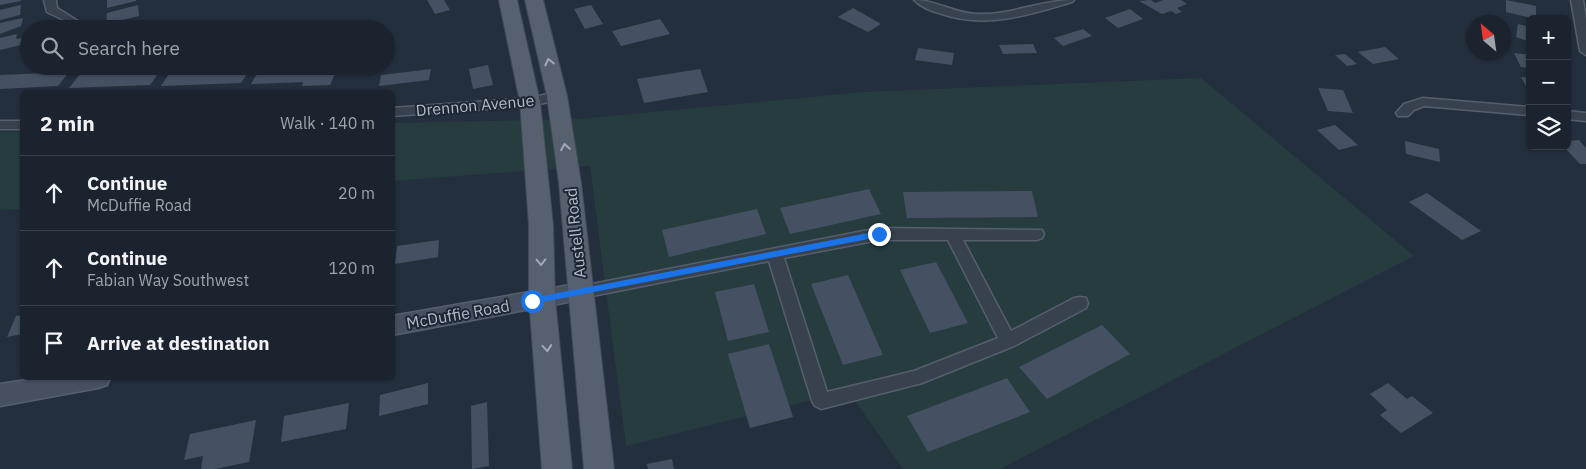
<!DOCTYPE html>
<meta charset="utf-8">
<style>
body{margin:0;font-family:"IBM Plex Sans",sans-serif;background:#242b36;color:#f1f3f6}
.controls{position:absolute;right:15px;top:15px;display:grid;overflow:hidden;border-radius:8px;box-shadow:0 1px 4px #0004}
.controls button{width:45px;height:45px;display:grid;place-items:center;padding:0;border:0;border-bottom:1px solid #39404a;background:#1b232e;color:#f1f3f6;font:25px sans-serif}
.compass{position:absolute;left:1466px;top:15px;width:45px;height:45px;border-radius:50%;background:#1b232e;box-shadow:0 1px 4px #0004;rotate:331deg}
.stop{position:absolute;width:15px;height:15px;margin:-11px;border:4px solid #1a73e8;border-radius:50%;background:#fff}
.stop.end{background:#1a73e8;border-color:#fff;box-shadow:0 1px 5px #0008}
.list{margin:0;padding:0;list-style:none}
h2{display:flex;justify-content:space-between;align-items:center;height:65px;margin:0;padding:0 20px;font-size:21px}
h2 small{font-size:16px;font-weight:400;color:#a0a4aa}
.list li{display:grid;grid-template-columns:32px 1fr auto;gap:15px;align-items:center;box-sizing:border-box;height:75px;padding:0 20px;border-top:1px solid #39404a}
.list b{display:block;font-size:19px;white-space:nowrap}
.list p{margin:0;font-size:16px;white-space:nowrap;color:#a0a4aa}
.list em{font-size:16px;font-style:normal;color:#a0a4aa}
.icon{flex:none;width:28px;height:28px;fill:none;stroke:currentColor;stroke-width:2;stroke-linecap:round;stroke-linejoin:round}
.map{position:relative;flex:none;width:1586px;height:469px;overflow:hidden}
.search{position:absolute;background:#1b232e;box-shadow:0 1px 4px #0004;left:20px;top:20px;width:375px;height:55px;display:flex;align-items:center;gap:12px;box-sizing:border-box;padding:0 18px;border-radius:28px;color:#a0a4aa;font-size:19px}
.panel{position:absolute;background:#1b232e;box-shadow:0 1px 4px #0004;left:20px;top:90px;width:375px;height:290px;border-radius:8px}
.map>svg:first-child{display:block}
.green{fill:#263c3f}
.building{fill:#455162}
.lines{fill:none;stroke-linecap:round;stroke-linejoin:round}
.street-casing{stroke:#565f6c;stroke-width:3}
.secondary-casing{stroke:#565f6c;stroke-width:3}
.primary-casing{stroke:#414a57;stroke-width:2}
.street{fill:#38414e;fill-rule:evenodd}
.secondary{fill:#465061;fill-rule:evenodd}
.primary{fill:#56606e;fill-rule:evenodd}
.oneway{stroke:#a1aab7}
.route{fill:#1a73e8}
.labels{text-anchor:middle;stroke-width:4;stroke-linejoin:round;paint-order:stroke}
.street-label{font-size:16px;fill:#b4bcc9;stroke:#1d2633}
</style>
<div class="map">
<svg width="1586" height="469" viewBox="0 0 1586 469">
<rect width="100%" height="100%" fill="#242f3e"/>
<path class="green" d="M1201,78L1414,256L1000,469H903L848,391L626,446L590,166L393,181V123L579,119L864,92Z
M0,132H22V209L0,210Z"/>
<path class="building" d="M0,0H21V1L0,5Z
M107,0H136V1L107,8Z
M427,0H444L450,10L435,14Z
M1151,0L1155,3L1163,0H1181L1187,4L1177,8L1182,12L1176,14L1171,11L1162,14L1139,1Z
M1506,0L1536,6V19L1506,12Z
M21,5L20,15L0,20V10Z
M138,5L139,16L106,24L107,13Z
M591,5L603,24L585,29L574,9Z
M853,8L881,24L868,32L838,17Z
M1130,9L1143,19L1118,28L1105,18Z
M23,18L21,26L0,34V23Z
M660,19L670,34L621,46L612,31Z
M1518,24L1530,27V42L1516,37Z
M1083,29L1092,36L1063,46L1054,38Z
M17,34L16,39L22,38L21,45L0,50V38Z
M1033,44L1037,53L1003,54L999,45Z
M1385,47L1399,59L1373,64L1358,52Z
M918,48L954,53L952,65L915,60Z
M1514,53L1530,55V68L1521,67Z
M1345,54L1357,64L1347,66L1335,55Z
M488,65L493,85L473,89L469,69Z
M313,68L310,73L336,72L330,85L302,86L303,82L251,84L259,70Z
M250,69L241,83L161,86L170,72Z
M431,69L429,80L379,86L381,75Z
M700,69L708,92L644,103L637,79Z
M160,71L150,85L69,88L80,74Z
M69,72L58,86L0,89V75Z
M1521,77L1530,78V94Z
M1318,88L1343,90L1353,113L1328,111Z
M1335,125L1358,145L1339,150L1317,130Z
M1579,140L1586,148V164H1580L1563,146H1567V141Z
M1405,141L1439,149L1440,162L1406,154Z
M869,189L881,214L790,234L780,208Z
M1032,191L1038,217L907,218L903,192Z
M1427,193L1481,231L1462,240L1409,202Z
M757,209L766,234L669,257L662,230Z
M439,240L438,257L395,264L397,246Z
M936,262L968,323L930,333L900,270Z
M848,275L883,355L843,365L811,284Z
M754,284L769,332L728,341L715,292Z
M22,315V334L7,337L16,316Z
M1102,325L1130,354L1047,399L1019,367Z
M769,344L793,417L750,428L728,354Z
M1007,378L1030,412L928,452L907,416Z
M428,383V404L379,416L380,395Z
M1388,383L1407,399L1412,396L1433,413L1401,433L1380,415L1387,410L1370,394Z
M487,402L489,466L472,469L471,406Z
M349,403L346,429L281,442L284,416Z
M256,420L249,462L215,469H201L203,456L184,460L190,434Z
M672,459L674,469H648L647,464Z"/>
<g class="lines">
<defs>
<path id="street" d="M44,0H56L57,8L78,21L72,24L47,12Z
M914,0C937,0 955,14 978,14C1011,15 1041,0 1074,0L1072,2C1029,15 986,29 942,14C933,12 921,7 914,0Z
M1571,0H1583L1586,18V55L1580,51Z
M557,92L563,96L562,99L530,106L392,116V108L530,98Z
M1423,98L1530,107V115L1424,106L1414,110L1408,116H1398L1396,113L1404,104Z
M1567,111L1586,113V121L1567,119Z
M0,121H22V129H0Z
M879,228L1042,230L1044,234L1042,238L1037,240H963L1011,331L1074,298L1080,297L1086,298L1088,303L1086,308L1014,346L922,383L821,409L815,406L812,401L769,261L582,298L576,296L574,292L576,288L582,286ZM879,240H948L998,338L914,371L827,392L784,258Z"/>
<path id="secondary" d="M582,283L590,286L593,292L590,298L392,335V316Z
M40,378H110L107,385L98,388L0,406V384Z"/>
<path id="primary" d="M499,0H517L540,102L553,225L555,299L572,469H542L529,299V225L520,102Z
M525,0H543L567,96L581,183L614,469H584L559,183L547,96Z"/>
</defs>
<use href="#street" class="street-casing"/>
<use href="#secondary" class="secondary-casing"/>
<use href="#primary" class="primary-casing"/>
<use href="#street" class="street"/>
<use href="#secondary" class="secondary"/>
<use href="#primary" class="primary"/>
</g>
<defs><path id="oneway-chevron" d="M-2-3.5L2.5 0L-2 3.5" fill="none" stroke-width="1.6" stroke-linecap="round" stroke-linejoin="round" transform="scale(1.25)"/></defs>
<g class="oneway">
<use href="#oneway-chevron" transform="translate(549 62) rotate(-103)"/>
<use href="#oneway-chevron" transform="translate(565 147) rotate(-99)"/>
<use href="#oneway-chevron" transform="translate(541 262) rotate(89)"/>
<use href="#oneway-chevron" transform="translate(547 348) rotate(85)"/>
</g>
<path class="route" d="M879,231L883,234L879,237L532,304L527,301L532,298Z"/>
<g class="labels">
<g class="street-label">
<text transform="translate(475 105) rotate(-5)" y="6">Drennon Avenue</text>
<text transform="translate(575 233) rotate(-96)" y="6">Austell Road</text>
<text transform="translate(458 314) rotate(-10)" y="6">McDuffie Road</text>
</g>
</g>
</svg>
<div class="controls">
<button>+</button>
<button>−</button>
<button><svg class="icon" aria-label="layers" viewBox="0 0 24 24"><path d="M12 4l9 5-9 5-9-5zM3 14l9 5 9-5"/></svg></button>
</div>
<svg class="compass" viewBox="-18 -18 36 36"><path d="M0-13l5 13h-10z" fill="#e53935"/><path d="M0 13l5-13h-10z" fill="#a0a4aa"/></svg>
<div class="stop" style="left:532px;top:301px"></div>
<div class="stop end" style="left:879px;top:234px"></div>
<div class="search"><svg class="icon" aria-label="search" viewBox="0 0 24 24"><circle cx="10" cy="10" r="6"/><path d="M15 15l6 6"/></svg>Search here</div>
<section class="panel">
<h2>2 min<small>Walk · 140 m</small></h2>
<ul class="list">
<li><svg class="icon" aria-label="ahead" viewBox="0 0 24 24"><path d="M12 20V5M6 11l6-6 6 6"/></svg><div><b>Continue</b><p>McDuffie Road</p></div><em>20 m</em></li>
<li><svg class="icon" aria-label="ahead" viewBox="0 0 24 24"><path d="M12 20V5M6 11l6-6 6 6"/></svg><div><b>Continue</b><p>Fabian Way Southwest</p></div><em>120 m</em></li>
<li><svg class="icon" aria-label="arrive" viewBox="0 0 24 24"><path d="M6 21V4h12l-3 4 3 4H6"/></svg><div><b>Arrive at destination</b></div></li>
</ul>
</section>
</div>
